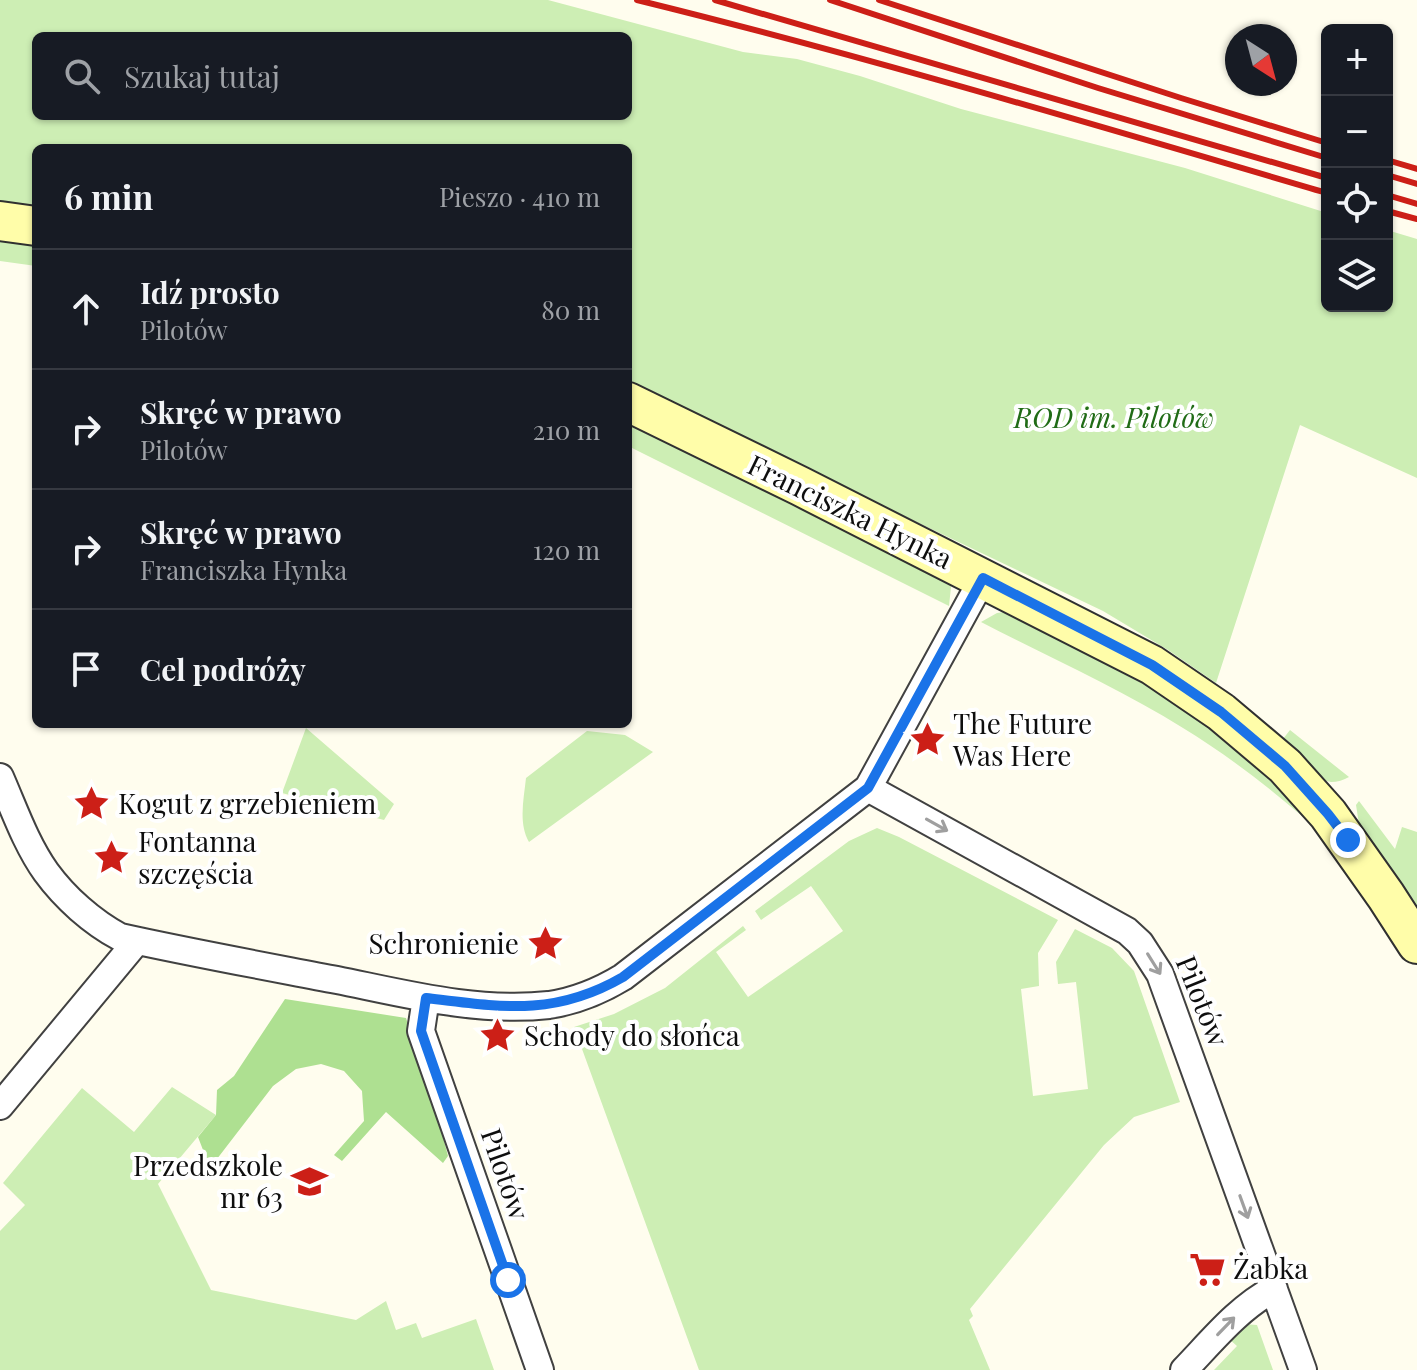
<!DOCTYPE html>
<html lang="pl">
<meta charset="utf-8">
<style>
body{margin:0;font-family:"Playfair Display",serif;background:#242831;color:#f1f3f6}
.controls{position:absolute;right:24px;top:24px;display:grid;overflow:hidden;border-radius:12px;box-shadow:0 2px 6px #0004}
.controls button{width:72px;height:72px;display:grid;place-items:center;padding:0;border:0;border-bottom:2px solid #363941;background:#171b24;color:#f1f3f6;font:40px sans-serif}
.compass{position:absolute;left:1225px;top:24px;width:72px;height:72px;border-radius:50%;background:#171b24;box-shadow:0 2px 6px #0004;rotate:144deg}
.stop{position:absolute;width:24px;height:24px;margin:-18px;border:6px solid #1a73e8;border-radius:50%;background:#fff}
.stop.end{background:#1a73e8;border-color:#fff;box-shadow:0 2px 8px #0008}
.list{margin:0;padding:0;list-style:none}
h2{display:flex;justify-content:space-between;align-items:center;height:104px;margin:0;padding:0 32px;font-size:34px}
h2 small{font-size:26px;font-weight:400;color:#9ea1a6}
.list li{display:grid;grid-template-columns:52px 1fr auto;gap:24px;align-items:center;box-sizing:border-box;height:120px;padding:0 32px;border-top:2px solid #363941}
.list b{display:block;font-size:30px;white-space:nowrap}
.list p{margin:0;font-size:26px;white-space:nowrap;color:#9ea1a6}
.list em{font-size:26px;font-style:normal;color:#9ea1a6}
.icon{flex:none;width:44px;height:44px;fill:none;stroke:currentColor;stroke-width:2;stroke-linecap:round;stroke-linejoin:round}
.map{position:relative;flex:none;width:1417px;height:1370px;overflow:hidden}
.search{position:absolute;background:#171b24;box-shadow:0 2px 6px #0004;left:32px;top:32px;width:600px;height:88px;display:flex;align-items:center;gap:20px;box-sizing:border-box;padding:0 28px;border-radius:12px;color:#9ea1a6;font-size:30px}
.panel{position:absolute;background:#171b24;box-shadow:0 2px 6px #0004;left:32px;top:144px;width:600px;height:584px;border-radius:12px}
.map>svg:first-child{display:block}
.green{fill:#cdeeb4;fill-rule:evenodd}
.forest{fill:#aee091}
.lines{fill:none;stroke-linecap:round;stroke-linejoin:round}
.street-casing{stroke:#414141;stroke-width:30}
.secondary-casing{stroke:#303030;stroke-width:42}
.street{stroke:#fff;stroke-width:26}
.secondary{stroke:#fffda9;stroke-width:38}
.rail{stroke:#cc1f17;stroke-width:6}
.oneway{stroke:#9f9f9f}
.route{stroke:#1a73e8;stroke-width:10}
.labels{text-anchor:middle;stroke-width:8;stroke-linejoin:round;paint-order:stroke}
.park-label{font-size:28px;font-style:italic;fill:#216c17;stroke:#fff}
.street-label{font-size:28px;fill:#0e0e0e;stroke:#fff}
.poi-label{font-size:28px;fill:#0e0e0e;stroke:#fff;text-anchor:start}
</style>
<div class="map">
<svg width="1417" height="1370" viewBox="0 0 1417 1370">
<rect width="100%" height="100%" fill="#fffdee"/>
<path class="green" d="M0,0H548L743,52L797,59L860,76L961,109L1185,168L1327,213V306H1387V230L1417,239V478L1300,425L1216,683L1168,650L1103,611L628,384V148H36V207L0,201ZM36,36H628V116H36Z
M0,236L36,242V266L0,261Z
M628,419L950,582L951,587L949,606L628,446Z
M1004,612L1012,613L1144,679L1257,762L1325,836C1281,797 1234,759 1183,728C1119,688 1048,657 981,622L997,613Z
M306,728L394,804L384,820L282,793Z
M1290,730L1349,777C1344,780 1337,782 1331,782C1316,781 1290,754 1279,744Z
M587,731L625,735L653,752L529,842C518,823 524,798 526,778Z
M1359,801L1395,849L1402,827L1417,832V913L1368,839L1369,836L1359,824L1356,805Z
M877,828L899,837L1058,920L1038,953L1039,986L1021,989L1033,1096L1088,1089L1076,982L1058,984L1056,962L1075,929L1112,948L1134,971L1180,1102L1134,1117L1104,1145L970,1309L973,1316L969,1320L990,1370H699L574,1027L614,1014L665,988L743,926L746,930L716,952L748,997L843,931L811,886L761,920L755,911L849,841Z
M172,1087L216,1115L158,1184L211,1290L356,1320L386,1301L396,1330L416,1323L422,1338L476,1319L494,1370H0V1231L25,1205L3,1183L82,1088L134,1132Z
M1243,1324L1257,1325L1273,1370H1214L1237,1346L1229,1339Z"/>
<path class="forest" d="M285,999L406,1018L435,1107L448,1156L443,1163L386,1112L342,1161L334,1155L364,1121L362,1091L344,1071L321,1064L296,1069L273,1086L210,1168L198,1137L216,1115L217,1090L234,1076Z"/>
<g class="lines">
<defs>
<path id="street" d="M0,777C14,809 26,844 46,872C65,898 92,922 120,937C192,953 264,966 337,980C406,994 478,1013 549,1005C576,1001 600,991 623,977L868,788L983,578
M868,788L1127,931L1140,943L1160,974L1303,1370
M426,998L421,1031L540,1370
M0,1106L137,941
M1184,1370C1212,1341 1238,1308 1274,1289"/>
<path id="secondary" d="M0,221L36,226
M628,402L800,486L1152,665L1221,712L1285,766L1328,814L1386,896L1417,944"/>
</defs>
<use href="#street" class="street-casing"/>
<use href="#secondary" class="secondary-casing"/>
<use href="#street" class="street"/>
<use href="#secondary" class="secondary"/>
<path class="rail" d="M637,0C869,57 1098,126 1327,193
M715,0L1327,178
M830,0L1098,88L1327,158
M879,0L1181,98L1327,143
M1387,160L1417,169
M1387,175L1417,184
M1387,195L1417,204
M1387,211L1417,219"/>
</g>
<defs><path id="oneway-shaft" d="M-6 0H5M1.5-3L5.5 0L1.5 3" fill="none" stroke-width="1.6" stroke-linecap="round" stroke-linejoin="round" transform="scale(2)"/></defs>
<g class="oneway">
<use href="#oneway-shaft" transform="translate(937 825) rotate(29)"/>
<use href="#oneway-shaft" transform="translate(1154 964) rotate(58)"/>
<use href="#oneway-shaft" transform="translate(1244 1207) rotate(70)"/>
<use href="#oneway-shaft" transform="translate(1226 1326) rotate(-46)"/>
</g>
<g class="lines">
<path class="route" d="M508,1280L421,1031L426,998C501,1007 554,1017 623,977L868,788L983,578L1152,665L1221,712L1285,766L1328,814L1348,840"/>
</g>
<defs>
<symbol id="sight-bare" viewBox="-9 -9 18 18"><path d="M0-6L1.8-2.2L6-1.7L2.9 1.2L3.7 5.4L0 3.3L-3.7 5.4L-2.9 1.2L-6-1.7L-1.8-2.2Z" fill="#cc1f17" stroke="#fff" stroke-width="2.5" paint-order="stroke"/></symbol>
<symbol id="school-bare" viewBox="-9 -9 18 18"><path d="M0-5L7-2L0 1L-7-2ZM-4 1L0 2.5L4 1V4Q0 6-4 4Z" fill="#cc1f17" stroke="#fff" stroke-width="2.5" paint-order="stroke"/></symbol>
<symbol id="supermarket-bare" viewBox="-9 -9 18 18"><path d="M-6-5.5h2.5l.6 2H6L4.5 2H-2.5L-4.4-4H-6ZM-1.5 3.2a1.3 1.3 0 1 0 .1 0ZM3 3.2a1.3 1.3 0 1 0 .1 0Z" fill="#cc1f17" stroke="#fff" stroke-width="2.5" paint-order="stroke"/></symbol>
</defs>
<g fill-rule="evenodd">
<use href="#sight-bare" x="902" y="714" width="51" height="51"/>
<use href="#sight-bare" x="66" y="778" width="51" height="51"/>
<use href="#sight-bare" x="86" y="832" width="51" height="51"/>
<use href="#sight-bare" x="520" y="918" width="51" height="51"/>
<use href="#sight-bare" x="472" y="1010" width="51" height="51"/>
<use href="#school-bare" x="284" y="1156" width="51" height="51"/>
<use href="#supermarket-bare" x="1182" y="1244" width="51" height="51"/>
</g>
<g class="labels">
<g class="park-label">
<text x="1114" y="428">ROD im. Pilotów</text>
</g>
<g class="street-label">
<text transform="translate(850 512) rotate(26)" y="10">Franciszka Hynka</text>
<text transform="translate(1202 1001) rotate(68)" y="10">Pilotów</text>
<text transform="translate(505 1174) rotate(71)" y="10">Pilotów</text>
</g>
<g class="poi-label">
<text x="953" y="734">The Future<tspan x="953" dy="32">Was Here</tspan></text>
<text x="118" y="814">Kogut z grzebieniem</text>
<text x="138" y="852">Fontanna<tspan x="138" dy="32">szczęścia</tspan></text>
<text x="519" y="954" text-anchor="end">Schronienie</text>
<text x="524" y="1046">Schody do słońca</text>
<text x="283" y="1176" text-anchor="end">Przedszkole<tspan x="283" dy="32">nr 63</tspan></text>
<text x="1233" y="1279">Żabka</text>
</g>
</g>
</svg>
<div class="controls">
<button>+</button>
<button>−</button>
<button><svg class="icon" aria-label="locate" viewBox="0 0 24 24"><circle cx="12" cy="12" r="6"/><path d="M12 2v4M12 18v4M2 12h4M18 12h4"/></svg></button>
<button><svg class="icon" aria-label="layers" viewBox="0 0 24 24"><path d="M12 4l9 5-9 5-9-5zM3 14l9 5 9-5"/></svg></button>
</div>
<svg class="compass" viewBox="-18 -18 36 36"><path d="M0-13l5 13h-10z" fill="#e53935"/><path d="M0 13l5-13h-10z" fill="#9ea1a6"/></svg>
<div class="stop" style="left:508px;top:1280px"></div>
<div class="stop end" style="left:1348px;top:840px"></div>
<div class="search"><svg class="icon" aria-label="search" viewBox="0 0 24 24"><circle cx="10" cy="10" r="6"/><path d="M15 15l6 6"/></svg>Szukaj tutaj</div>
<section class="panel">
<h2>6 min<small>Pieszo · 410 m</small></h2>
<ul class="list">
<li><svg class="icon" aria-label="ahead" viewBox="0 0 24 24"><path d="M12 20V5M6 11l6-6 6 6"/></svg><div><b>Idź prosto</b><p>Pilotów</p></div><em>80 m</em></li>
<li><svg class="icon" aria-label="right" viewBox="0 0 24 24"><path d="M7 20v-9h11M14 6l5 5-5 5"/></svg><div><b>Skręć w prawo</b><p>Pilotów</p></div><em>210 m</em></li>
<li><svg class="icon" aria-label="right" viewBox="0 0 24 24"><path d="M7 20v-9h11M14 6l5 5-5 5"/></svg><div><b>Skręć w prawo</b><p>Franciszka Hynka</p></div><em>120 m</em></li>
<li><svg class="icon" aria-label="arrive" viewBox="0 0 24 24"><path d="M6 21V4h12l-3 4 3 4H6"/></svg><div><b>Cel podróży</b></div></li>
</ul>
</section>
</div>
